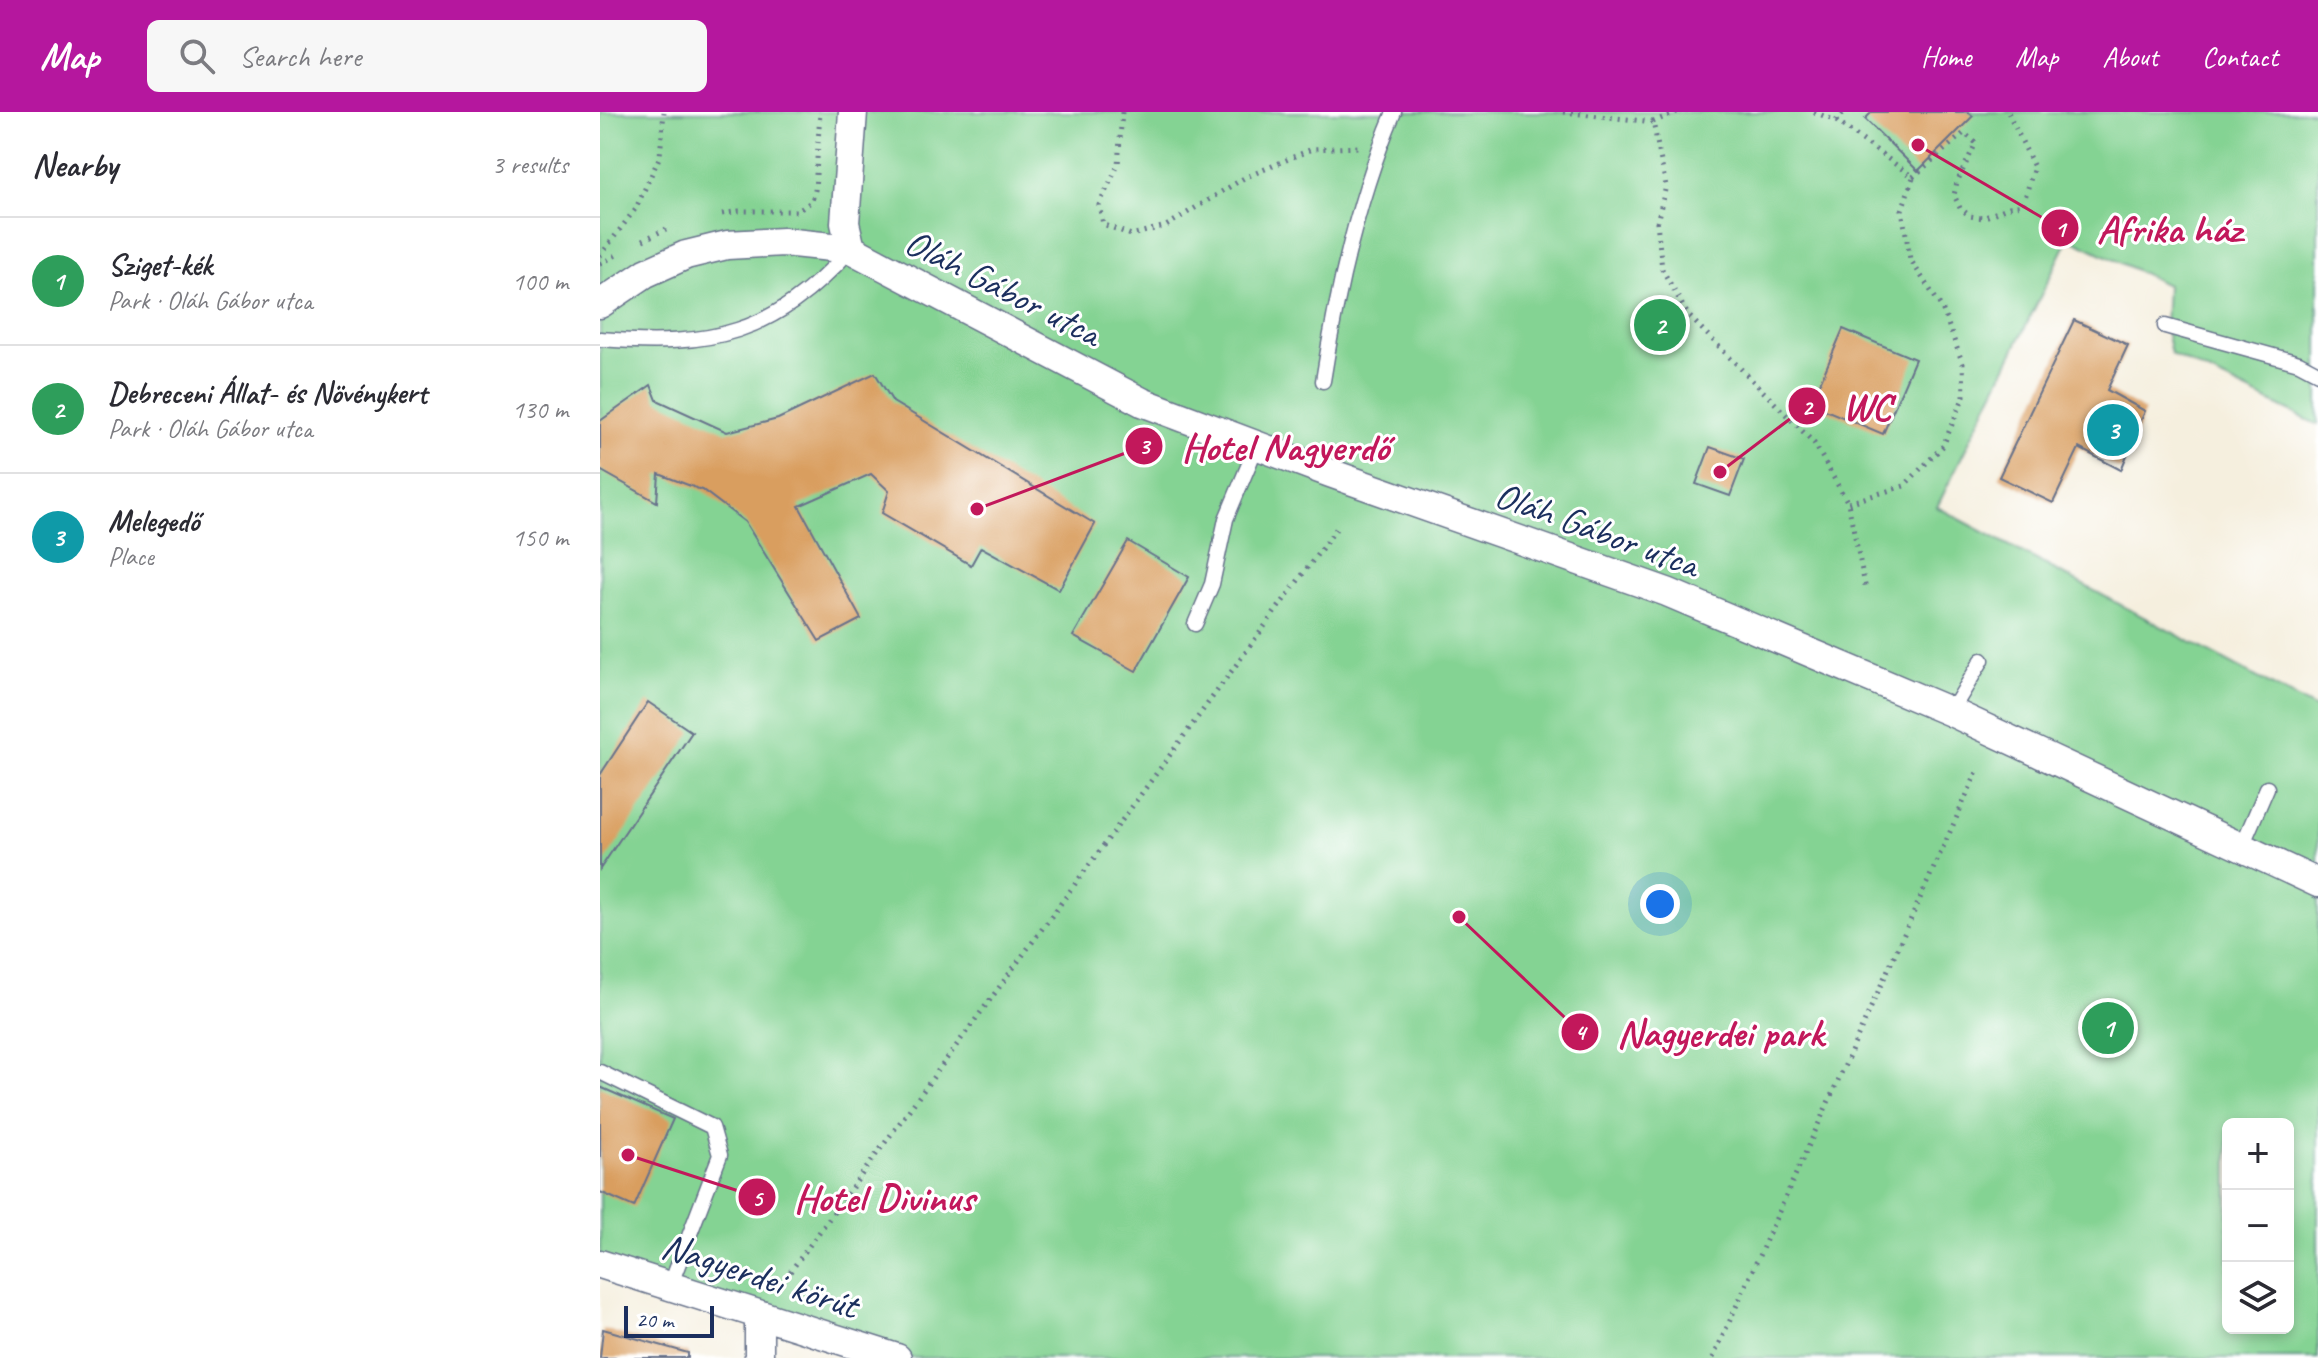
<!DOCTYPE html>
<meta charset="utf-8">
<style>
body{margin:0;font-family:Caveat,sans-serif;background:#f7f7f7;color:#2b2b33}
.controls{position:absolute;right:24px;bottom:24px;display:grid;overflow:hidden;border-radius:12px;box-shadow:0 4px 12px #0003}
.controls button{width:72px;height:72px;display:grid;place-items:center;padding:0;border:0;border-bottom:2px solid #e1e1e2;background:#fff;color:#2b2b33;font:40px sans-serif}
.scale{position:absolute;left:24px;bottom:20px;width:90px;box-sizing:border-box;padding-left:8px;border:4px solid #1b2f5e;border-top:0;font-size:22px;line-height:28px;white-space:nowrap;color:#1b2f5e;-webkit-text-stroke:6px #fff;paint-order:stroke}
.you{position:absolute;left:1060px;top:792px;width:28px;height:28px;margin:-20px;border:6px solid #fff;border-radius:50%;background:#1a73e8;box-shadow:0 0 0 12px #1a73e833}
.badge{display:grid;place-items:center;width:52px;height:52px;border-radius:50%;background:#b5179e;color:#fff;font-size:26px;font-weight:700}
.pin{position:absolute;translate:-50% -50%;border:4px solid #fff;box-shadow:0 2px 8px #0006}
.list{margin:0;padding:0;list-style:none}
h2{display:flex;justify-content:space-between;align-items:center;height:104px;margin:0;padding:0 32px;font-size:34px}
h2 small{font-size:26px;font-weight:400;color:#7c7c81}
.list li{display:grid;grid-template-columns:52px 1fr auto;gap:24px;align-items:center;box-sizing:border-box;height:128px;padding:0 32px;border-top:2px solid #e1e1e2}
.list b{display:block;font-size:30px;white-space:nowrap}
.list p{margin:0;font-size:26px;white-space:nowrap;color:#7c7c81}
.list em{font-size:26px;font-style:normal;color:#7c7c81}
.icon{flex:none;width:44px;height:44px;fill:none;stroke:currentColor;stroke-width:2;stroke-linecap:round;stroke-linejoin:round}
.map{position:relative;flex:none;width:1718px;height:1246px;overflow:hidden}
header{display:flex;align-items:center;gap:48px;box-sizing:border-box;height:112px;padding:0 40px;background:#b5179e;color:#fff}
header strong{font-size:38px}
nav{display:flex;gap:44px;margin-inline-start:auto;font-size:28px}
.search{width:560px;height:72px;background:#f7f7f7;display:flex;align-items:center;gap:20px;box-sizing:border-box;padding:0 28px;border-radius:12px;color:#7c7c81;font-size:30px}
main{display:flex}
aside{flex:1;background:#fff}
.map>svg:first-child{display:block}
.green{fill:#84d393;stroke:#508178;stroke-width:2;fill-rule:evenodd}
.building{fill:#d99e5e}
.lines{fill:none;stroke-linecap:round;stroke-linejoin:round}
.service-casing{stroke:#67728b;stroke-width:17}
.minor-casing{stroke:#67728b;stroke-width:31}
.path{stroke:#67728b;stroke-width:5;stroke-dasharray:2 6;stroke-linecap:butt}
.service{stroke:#fff;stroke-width:14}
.minor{stroke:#fff;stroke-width:28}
.labels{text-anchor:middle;stroke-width:6;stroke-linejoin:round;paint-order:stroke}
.street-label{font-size:38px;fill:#1b2f5e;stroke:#fff}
.leader{fill:none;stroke:#c2185b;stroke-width:3}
.callout-dot{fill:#c2185b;stroke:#fff;stroke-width:3}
.mark-label{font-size:24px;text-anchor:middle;font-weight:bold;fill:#fff}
.callout-label{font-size:40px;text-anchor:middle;font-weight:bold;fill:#c2185b;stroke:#fff;stroke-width:6;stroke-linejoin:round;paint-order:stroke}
</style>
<header>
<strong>Map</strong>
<div class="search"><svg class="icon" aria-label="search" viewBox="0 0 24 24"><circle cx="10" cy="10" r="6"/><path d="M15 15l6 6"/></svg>Search here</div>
<nav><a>Home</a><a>Map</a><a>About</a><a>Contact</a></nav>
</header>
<main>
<aside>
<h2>Nearby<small>3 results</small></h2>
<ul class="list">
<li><span class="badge" style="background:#2e9e5b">1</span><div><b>Sziget-kék</b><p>Park · Oláh Gábor utca</p></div><em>100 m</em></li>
<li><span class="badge" style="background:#2e9e5b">2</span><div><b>Debreceni Állat- és Növénykert</b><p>Park · Oláh Gábor utca</p></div><em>130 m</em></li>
<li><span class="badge" style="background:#0f9aa8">3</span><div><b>Melegedő</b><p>Place</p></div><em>150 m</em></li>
</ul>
</aside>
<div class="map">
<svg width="1718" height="1246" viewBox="0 0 1718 1246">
<rect width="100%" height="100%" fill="#fff"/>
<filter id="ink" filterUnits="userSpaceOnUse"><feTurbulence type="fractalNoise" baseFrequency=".0125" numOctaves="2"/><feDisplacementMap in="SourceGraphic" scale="16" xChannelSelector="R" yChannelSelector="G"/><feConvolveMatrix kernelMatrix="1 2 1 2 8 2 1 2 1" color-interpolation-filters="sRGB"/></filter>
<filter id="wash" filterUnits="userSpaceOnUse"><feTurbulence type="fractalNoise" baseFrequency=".006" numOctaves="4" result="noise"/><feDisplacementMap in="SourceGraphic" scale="32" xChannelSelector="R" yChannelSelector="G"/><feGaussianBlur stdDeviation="1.8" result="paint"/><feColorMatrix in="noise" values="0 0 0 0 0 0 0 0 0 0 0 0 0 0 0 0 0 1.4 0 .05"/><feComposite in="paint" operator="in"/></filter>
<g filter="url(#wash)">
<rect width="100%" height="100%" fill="#f5efde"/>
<path class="green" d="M0,0H1718V313L1571,242L1565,214L1567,173L1469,126L1337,395L1718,598V1246H297L0,1152ZM1628,1012H1688V1216H1628Z"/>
<g id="blocks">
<path class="building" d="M1272,0H1368L1373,4L1318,59L1265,7Z
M1474,208L1528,233L1507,278L1545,299L1521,358L1479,336L1453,391L1399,365Z
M1243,217L1315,247L1283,322L1211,292Z
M275,261L293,290L495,412L459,478L381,435L371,453L282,401L289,379L271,362L199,394L261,507L219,529L145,410L104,379L59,362L57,390L0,358V309L51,273L57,288L127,320L178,307Z
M1110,335L1144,347L1130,384L1096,372Z
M528,429L589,465L536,559L473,524Z
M48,590L92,620L0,757V663Z
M0,975L73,1007L34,1095L0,1080Z
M3,1217L88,1241V1246H0Z"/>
</g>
</g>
<g filter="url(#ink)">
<use href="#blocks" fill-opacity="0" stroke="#67728b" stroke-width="2"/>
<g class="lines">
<defs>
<path id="service" d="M1565,214L1699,251L1718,261
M0,227C112,236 173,223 250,138
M723,269C737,178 758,85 794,0
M595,512L612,472L626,407L657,333
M1351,600L1382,548
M1642,734L1667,676
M0,960L112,1015L120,1043L70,1174"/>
<path id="minor" d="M251,137L245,111L253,0
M0,192L46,161L86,143L127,133L183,130L251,137L542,290L730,361L1067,480L1351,600L1718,771
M0,1152L297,1246
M159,1246V1203"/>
</defs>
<use href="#service" class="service-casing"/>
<use href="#minor" class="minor-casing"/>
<path class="path" d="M522,0L518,53L499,93L503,112L531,123L566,114L644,66L712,37L759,35
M963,0L1053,10L1066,74L1057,110L1062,157L1088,203L1214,331L1248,391L1266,478
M1214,0L1236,9L1313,65L1302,98L1310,147L1342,196L1363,252L1364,284L1343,334L1304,374L1248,391
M1236,9L1244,0
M1053,10L1077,0
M1313,65L1364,21L1376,31L1357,70L1354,83L1360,96L1370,104L1383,106L1409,95L1423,93L1434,55L1408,0
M122,102L139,99H198L212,89L215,78L220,0
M43,128L66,117
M0,144L36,96L60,44L64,0
M0,152L20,141
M176,1179L736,417
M1113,1246L1377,660"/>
<use href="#service" class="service"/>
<use href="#minor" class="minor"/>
</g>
</g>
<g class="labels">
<g class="street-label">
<text transform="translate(403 175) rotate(27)" y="13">Oláh Gábor utca</text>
<text transform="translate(997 417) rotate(20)" y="13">Oláh Gábor utca</text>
<text transform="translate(160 1163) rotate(18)" y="13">Nagyerdei körút</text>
</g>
</g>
<path class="leader" d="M1318 33L1460 116M1120 360L1207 294M377 397L544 334M859 805L980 920M28 1043L157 1085"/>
<g class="callout-dot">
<circle cx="1318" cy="33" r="8"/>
<circle cx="1120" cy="360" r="8"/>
<circle cx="377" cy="397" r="8"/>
<circle cx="859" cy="805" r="8"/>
<circle cx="28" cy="1043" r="8"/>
<circle cx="1460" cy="116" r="20"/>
<circle cx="1207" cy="294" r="20"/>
<circle cx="544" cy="334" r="20"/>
<circle cx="980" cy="920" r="20"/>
<circle cx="157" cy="1085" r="20"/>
</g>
<g class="mark-label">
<text x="1460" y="125">1</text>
<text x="1207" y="303">2</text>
<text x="544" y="342">3</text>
<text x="980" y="928">4</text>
<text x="157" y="1094">5</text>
</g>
<g class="callout-label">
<text x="1569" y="130">Afrika ház</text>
<text x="1267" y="308">WC</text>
<text x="685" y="348">Hotel Nagyerdő</text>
<text x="1120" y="934">Nagyerdei park</text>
<text x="284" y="1099">Hotel Divinus</text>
</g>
</svg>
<div class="controls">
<button>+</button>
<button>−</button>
<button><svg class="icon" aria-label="layers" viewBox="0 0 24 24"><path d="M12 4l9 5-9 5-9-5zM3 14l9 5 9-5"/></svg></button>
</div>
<div class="scale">20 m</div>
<div class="you"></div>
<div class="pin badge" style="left:1508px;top:916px;background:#2e9e5b">1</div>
<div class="pin badge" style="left:1060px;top:213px;background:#2e9e5b">2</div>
<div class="pin badge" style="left:1513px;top:318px;background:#0f9aa8">3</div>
</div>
</main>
